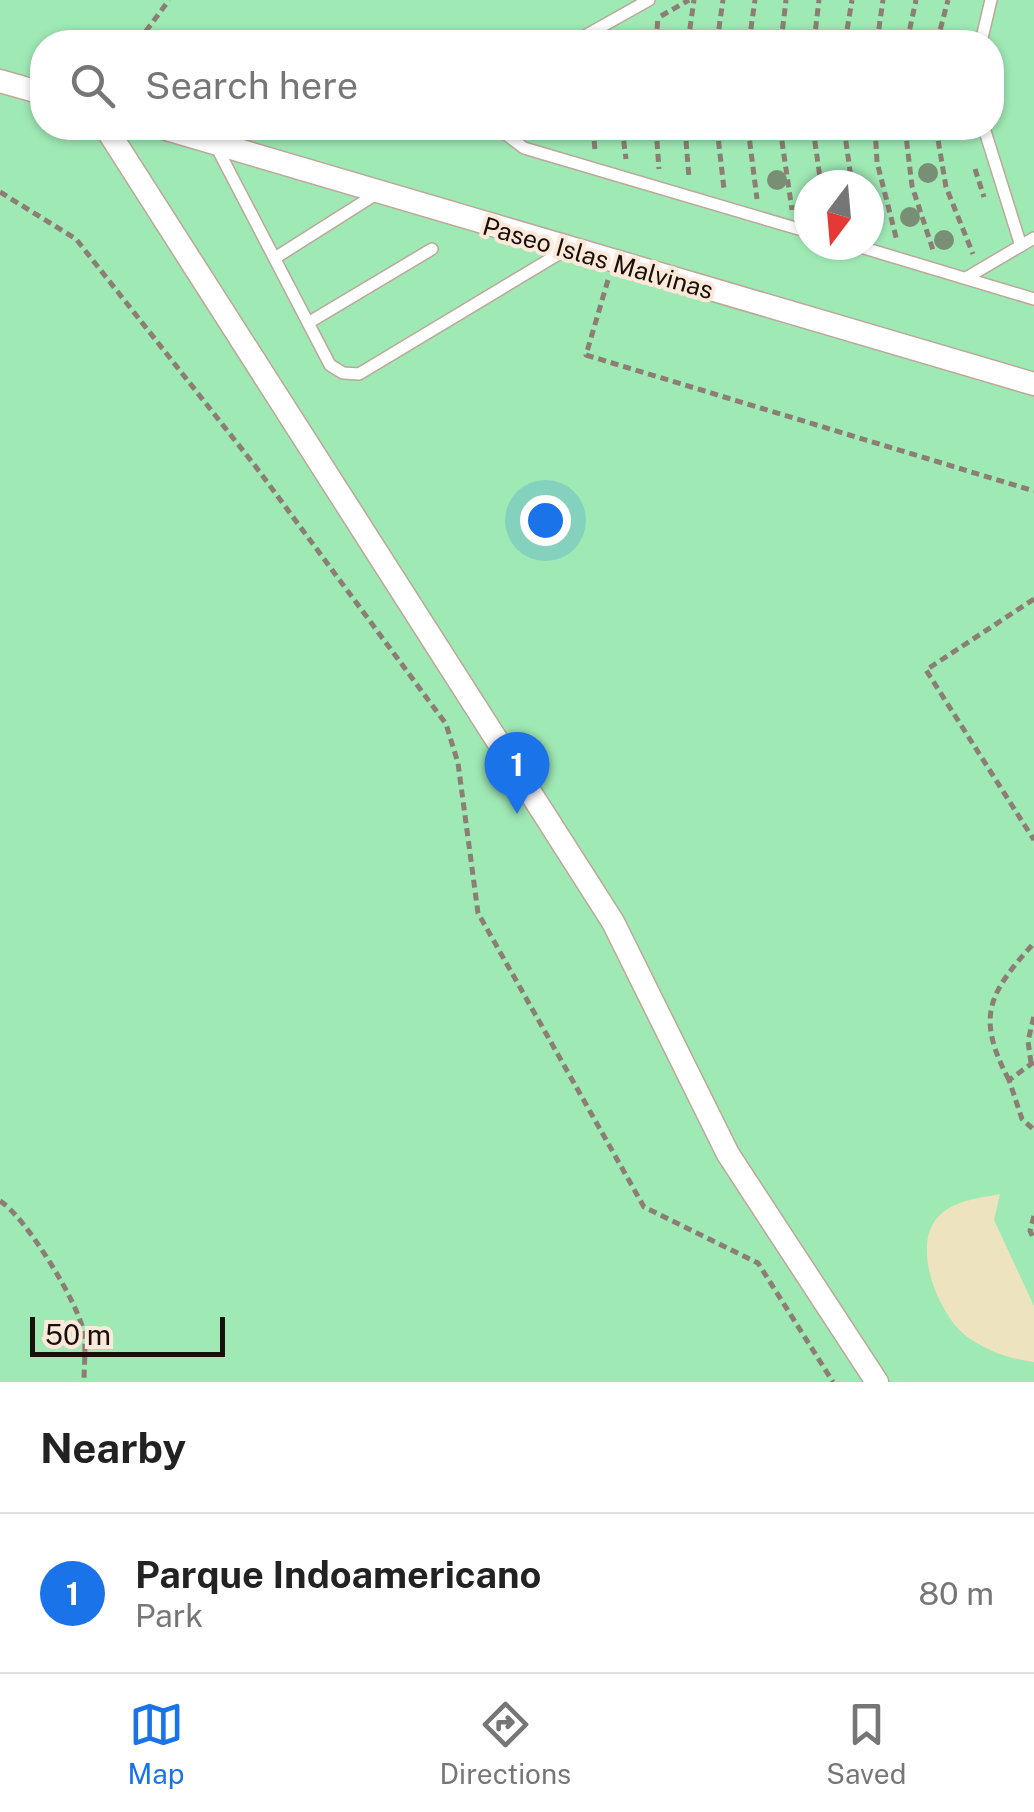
<!DOCTYPE html>
<style>
body{margin:0;font-family:"Public Sans",sans-serif;background:#f2f2f2;color:#222}
.compass{position:absolute;left:794px;top:170px;width:90px;height:90px;border-radius:50%;background:#fff;box-shadow:0 2px 8px #0004;rotate:196deg}
.scale{position:absolute;left:30px;bottom:25px;width:195px;box-sizing:border-box;padding-left:10px;border:5px solid #17100b;border-top:0;font-size:28px;line-height:35px;white-space:nowrap;color:#17100b;-webkit-text-stroke:8px #fde8d9;paint-order:stroke}
.you{position:absolute;left:545px;top:520px;width:35px;height:35px;margin:-25px;border:8px solid #fff;border-radius:50%;background:#1a73e8;box-shadow:0 0 0 15px #1a73e833}
.badge{display:grid;place-items:center;width:65px;height:65px;border-radius:50%;background:#1a73e8;color:#fff;font-size:32px;font-weight:700}
.pin{position:absolute;translate:-50% -82px;filter:drop-shadow(0 2px 5px #0008)}
.pin::after{content:'';position:absolute;top:52px;width:35px;height:30px;background:inherit;clip-path:polygon(0 0,100% 0,50% 100%)}
.list{margin:0;padding:0;list-style:none}
h2{display:flex;justify-content:space-between;align-items:center;height:130px;margin:0;padding:0 40px;font-size:42px}
h2 small{font-size:32px;font-weight:400;color:#767676}
.list li{display:grid;grid-template-columns:65px 1fr auto;gap:30px;align-items:center;box-sizing:border-box;height:160px;padding:0 40px;border-top:2px solid #e0e0e0}
.list b{display:block;font-size:38px;white-space:nowrap}
.list p{margin:0;font-size:32px;white-space:nowrap;color:#767676}
.list em{font-size:32px;font-style:normal;color:#767676}
.icon{flex:none;width:55px;height:55px;fill:none;stroke:currentColor;stroke-width:2;stroke-linecap:round;stroke-linejoin:round}
.map{position:relative;flex:none;width:1034px;height:1382px;overflow:hidden}
.search{position:absolute;background:#fff;box-shadow:0 2px 8px #0004;left:30px;right:30px;top:30px;height:110px;display:flex;align-items:center;gap:25px;box-sizing:border-box;padding:0 35px;border-radius:40px;color:#767676;font-size:38px}
.sheet{height:290px;background:#fff}
nav{display:flex;justify-content:space-around;align-items:center;box-sizing:border-box;height:140px;border-top:2px solid #e0e0e0;background:#fff;font-size:28px;color:#767676}
nav a{display:grid;justify-items:center;gap:5px}
nav .on{color:#1a73e8}
.map>svg:first-child{display:block}
.green{fill:#9fe9b5;fill-rule:evenodd}
.sand{fill:#ede3be}
.lines{fill:none;stroke-linecap:round;stroke-linejoin:round}
.service-casing{stroke:#bca799;stroke-width:14}
.minor-casing{stroke:#bca799;stroke-width:25}
.path{stroke:#8c7e74;stroke-width:5;stroke-dasharray:8 5;stroke-linecap:butt}
.service{stroke:#fff;stroke-width:11}
.minor{stroke:#fff;stroke-width:22}
.tree{fill:#788e75}
.labels{text-anchor:middle;stroke-width:8;stroke-linejoin:round;paint-order:stroke}
.street-label{font-size:25px;fill:#17100b;stroke:#fde8d9}
</style>
<div class="map">
<svg width="1034" height="1382" viewBox="0 0 1034 1382">
<rect width="100%" height="100%" fill="#fde8d9"/>
<path class="green" d="M0,0H1034V1382H0ZM42,42H992V128H42ZM809,185H869V245H809Z"/>
<path class="sand" d="M1000,1194L994,1220L1034,1306V1362C1010,1359 989,1352 969,1338C939,1318 908,1242 941,1214C956,1200 981,1198 1000,1194Z"/>
<g class="lines">
<defs>
<path id="service" d="M574,42L649,0
M981,42L991,0
M498,128L524,148L809,232
M984,128L1021,246
M216,146L330,365L343,373L359,374L567,249
M854,245L1034,299
M275,258L376,194
M966,278L1034,238
M308,323L432,249"/>
<path id="minor" d="M0,81L42,93
M106,128L613,922L728,1154L877,1382
M163,128L1034,384"/>
</defs>
<use href="#service" class="service-casing"/>
<use href="#minor" class="minor-casing"/>
<path class="path" d="M661,16L689,0
M138,42L169,0
M656,42L658,18
M688,42L694,0
M717,42L723,0
M749,42L755,0
M781,42L786,0
M814,42L819,0
M845,42L852,0
M877,42L883,0
M907,42L916,0
M937,42L948,0
M560,128L561,139
M593,128L595,150
M622,128L626,159
M656,128L659,169
M685,128L689,178
M717,128L724,189
M748,128L757,199
M780,128L792,210
M813,128L821,185
M844,128L852,185
M875,128L877,162L897,241
M905,128L912,186L933,250
M936,128L946,187L973,254
M975,169L984,197
M0,192L76,239L256,467L446,724L458,763L478,913L644,1207L758,1263L833,1382
M608,280L586,355L1034,491
M1034,599L926,670L1034,840
M1034,1062L1009,1080L1022,1119L1034,1130
M1031,1063L1028,1041L1034,1016
M1009,1080C975,1016 989,993 1034,943
M0,1201C25,1216 80,1305 84,1334C86,1350 84,1366 84,1382
M1034,1216L1030,1231L1034,1239"/>
<use href="#service" class="service"/>
<use href="#minor" class="minor"/>
</g>
<g class="tree">
<circle cx="928" cy="173" r="10"/>
<circle cx="777" cy="180" r="10"/>
<circle cx="910" cy="217" r="10"/>
<circle cx="944" cy="240" r="10"/>
</g>
<g class="labels">
<g class="street-label">
<text transform="translate(598 258) rotate(16)" y="9">Paseo Islas Malvinas</text>
</g>
</g>
</svg>
<svg class="compass" viewBox="-18 -18 36 36"><path d="M0-13l5 13h-10z" fill="#e53935"/><path d="M0 13l5-13h-10z" fill="#767676"/></svg>
<div class="scale">50 m</div>
<div class="you"></div>
<div class="pin badge" style="left:517px;top:814px">1</div>
<div class="search"><svg class="icon" aria-label="search" viewBox="0 0 24 24"><circle cx="10" cy="10" r="6"/><path d="M15 15l6 6"/></svg>Search here</div>
</div>
<section class="sheet">
<h2>Nearby<small></small></h2>
<ul class="list">
<li><span class="badge">1</span><div><b>Parque Indoamericano</b><p>Park</p></div><em>80 m</em></li>
</ul>
</section>
<nav>
<a class="on"><svg class="icon" aria-label="map" viewBox="0 0 24 24"><path d="M3 6l6-2 6 2 6-2v14l-6 2-6-2-6 2zM9 4v14M15 6v14"/></svg>Map</a>
<a><svg class="icon" aria-label="directions" viewBox="0 0 24 24"><path d="M12 3l9 9-9 9-9-9zM9 14v-3h6M13 9l2 2-2 2"/></svg>Directions</a>
<a><svg class="icon" aria-label="saved" viewBox="0 0 24 24"><path d="M7 4h10v16l-5-4-5 4z"/></svg>Saved</a>
</nav>
